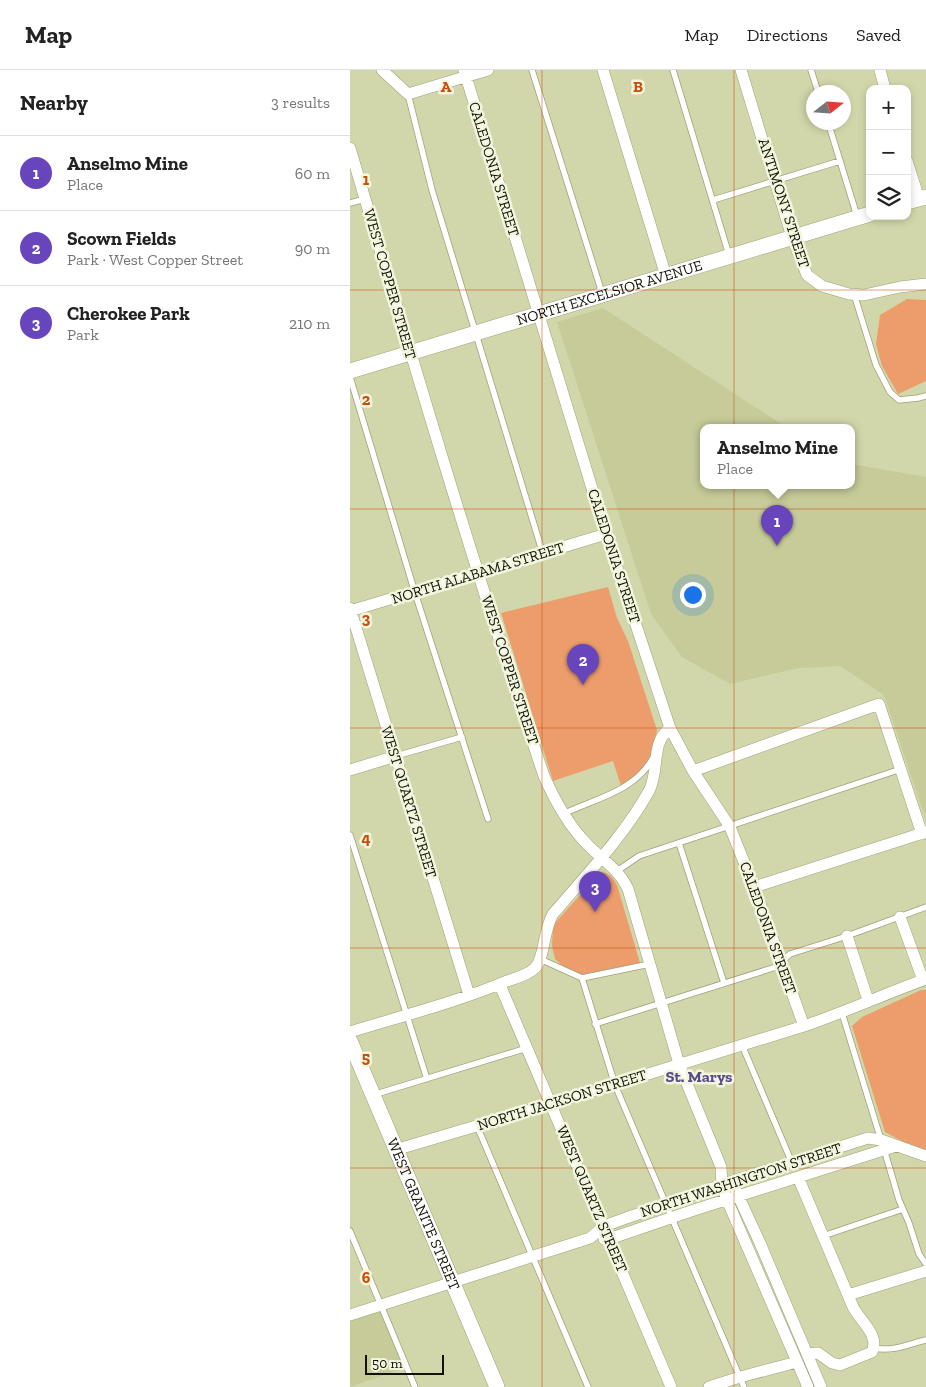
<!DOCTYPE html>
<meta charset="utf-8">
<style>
body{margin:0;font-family:"Zilla Slab",serif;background:#f2f2f2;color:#222}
.controls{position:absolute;right:15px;top:15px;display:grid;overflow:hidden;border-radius:10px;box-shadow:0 2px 8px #0003}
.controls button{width:45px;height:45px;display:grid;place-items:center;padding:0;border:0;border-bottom:1px solid #e0e0e0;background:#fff;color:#222;font:25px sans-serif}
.compass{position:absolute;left:456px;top:15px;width:45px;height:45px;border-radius:50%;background:#fff;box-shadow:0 2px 8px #0003;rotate:73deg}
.scale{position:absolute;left:15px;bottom:12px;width:79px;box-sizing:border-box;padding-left:5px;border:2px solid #121304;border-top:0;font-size:14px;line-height:18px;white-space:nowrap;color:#121304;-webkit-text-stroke:4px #f3f6df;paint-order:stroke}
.you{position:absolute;left:342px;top:524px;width:18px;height:18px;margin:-12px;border:4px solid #fff;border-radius:50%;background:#1a73e8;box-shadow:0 0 0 8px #1a73e833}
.badge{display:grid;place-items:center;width:32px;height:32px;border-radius:50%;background:#6945bd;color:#fff;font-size:16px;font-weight:700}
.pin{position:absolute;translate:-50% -41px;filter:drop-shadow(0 1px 2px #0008)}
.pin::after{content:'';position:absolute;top:26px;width:18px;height:15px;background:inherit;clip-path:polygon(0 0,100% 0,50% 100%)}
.popup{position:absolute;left:350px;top:354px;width:155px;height:65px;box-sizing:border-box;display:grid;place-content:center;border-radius:10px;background:#fff;filter:drop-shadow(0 1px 4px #0005);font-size:16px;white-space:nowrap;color:#767676}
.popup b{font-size:19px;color:#222}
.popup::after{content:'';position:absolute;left:50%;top:100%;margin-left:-10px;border:10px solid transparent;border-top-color:#fff}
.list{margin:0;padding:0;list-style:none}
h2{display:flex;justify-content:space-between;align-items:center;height:65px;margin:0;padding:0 20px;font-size:21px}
h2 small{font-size:16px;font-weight:400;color:#767676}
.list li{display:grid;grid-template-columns:32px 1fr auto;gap:15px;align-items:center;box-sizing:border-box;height:75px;padding:0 20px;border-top:1px solid #e0e0e0}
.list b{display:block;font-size:19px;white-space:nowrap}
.list p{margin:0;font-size:16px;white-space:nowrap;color:#767676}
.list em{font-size:16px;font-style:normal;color:#767676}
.icon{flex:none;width:28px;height:28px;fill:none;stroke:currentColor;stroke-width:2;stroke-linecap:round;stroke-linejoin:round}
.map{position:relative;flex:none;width:576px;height:1317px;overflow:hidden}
header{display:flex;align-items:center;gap:30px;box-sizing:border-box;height:70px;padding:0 25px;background:#fff;border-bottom:1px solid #e0e0e0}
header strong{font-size:24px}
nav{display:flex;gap:28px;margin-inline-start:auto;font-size:18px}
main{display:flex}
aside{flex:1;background:#fff}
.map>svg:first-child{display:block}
.built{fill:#c6cb99}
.green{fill:#ec9d6b}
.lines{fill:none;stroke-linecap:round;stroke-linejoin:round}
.service-casing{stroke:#9da177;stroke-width:7}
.minor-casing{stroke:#9da177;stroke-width:12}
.tertiary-casing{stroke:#9da177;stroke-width:16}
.service{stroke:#fff;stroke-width:5.5}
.minor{stroke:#fff;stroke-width:11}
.tertiary{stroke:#fff;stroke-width:15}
.grid{fill:none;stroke:#c84e0b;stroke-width:1;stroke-opacity:0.55}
.labels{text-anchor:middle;stroke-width:5;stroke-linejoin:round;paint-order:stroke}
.street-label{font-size:15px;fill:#121304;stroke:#f3f6df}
.neighbourhood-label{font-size:16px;font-weight:bold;fill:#584a88;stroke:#f3f6df}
.grid-label{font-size:16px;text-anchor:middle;font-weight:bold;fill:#c84e0b;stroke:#f3f6df;stroke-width:5;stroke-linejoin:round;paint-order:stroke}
</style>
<header>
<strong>Map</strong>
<nav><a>Map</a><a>Directions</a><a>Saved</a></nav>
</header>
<main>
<aside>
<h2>Nearby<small>3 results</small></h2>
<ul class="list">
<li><span class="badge">1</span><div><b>Anselmo Mine</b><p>Place</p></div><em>60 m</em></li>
<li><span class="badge">2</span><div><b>Scown Fields</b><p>Park · West Copper Street</p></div><em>90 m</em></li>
<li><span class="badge">3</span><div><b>Cherokee Park</b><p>Park</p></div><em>210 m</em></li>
</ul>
</aside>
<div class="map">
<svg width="576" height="1317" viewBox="0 0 576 1317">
<rect width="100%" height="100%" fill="#d2d7ab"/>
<path class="built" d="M253,238L436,357H353V415H501V394L576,407V743L574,744L534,625L490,596L448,598L380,614L332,587L301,544L207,252Z
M30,1234L57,1297L0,1317V1245Z"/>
<path class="green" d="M557,229L576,230V311L548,324L532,296L526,274L530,245Z
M258,517L267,548L278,571L307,660L303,680L292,701L271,716L263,691L203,711L151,543Z
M251,802C259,803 263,808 267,815L290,893L232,905L215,898L205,889L202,876L203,855Z
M571,920H576V1084L535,1062L502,956L512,947Z"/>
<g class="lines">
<defs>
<path id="service" d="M182,0L252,223
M323,0L379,185
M461,0L468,22
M58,24L82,120L193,484
M478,52L507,146
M363,130L490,91
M0,133L15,129
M504,224L526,295L540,322L549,330L568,328L576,326
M0,307L65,523L138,749
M46,686L112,667
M213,744C246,728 284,722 303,688
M0,765L77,1009
M329,773L374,913
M267,801L289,786L551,699
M190,889L232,908L300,894
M232,908L265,1015L394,1317
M492,943L531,1070
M245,954L426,897L440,884L497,866L576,837
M392,975L442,1093
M23,1025L177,978
M127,1056L238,1317
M534,1079L549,1130L559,1153L569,1184L576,1194
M0,1161L65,1317
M473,1166L553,1139
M524,1278C543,1282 558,1274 576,1270"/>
<path id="minor" d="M32,0L58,24L138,0
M114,0L256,464L320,658L343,701L380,757L404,817L454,956
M253,0L316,206
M391,0L442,167L457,205L472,216L499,224L514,225L550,217L576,214
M530,0L535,19
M0,78C62,288 124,498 194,706C205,731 218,755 237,774C252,790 269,799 278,819L329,994L371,1097L372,1116L377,1130L458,1317
M557,91L569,129
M0,538L119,925
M0,541L256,464
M0,700L46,686
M343,701L529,634L572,764
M404,817L576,762
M550,847L573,910
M497,866L518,930
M150,915L321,1317
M0,962C52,946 107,932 157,911C166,908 178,905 185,898C195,887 193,861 203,844C236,805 274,766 299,721C310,700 300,673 320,658
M45,1080L201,1034L454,956C495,942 535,924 576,909
M448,1107L503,1237C510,1251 530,1265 522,1282L490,1295L482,1293L468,1283L458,1284
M386,1121L410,1173L471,1317
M254,1169H259L344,1140L546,1076
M498,1225L576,1201
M0,1245L240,1168L254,1156L279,1147L383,1111L518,1068L531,1070L576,1086
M359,1317L390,1307L447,1292"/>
<g id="tertiary">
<path d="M557,132L576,127"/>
<path id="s1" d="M0,301L520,144"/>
<path id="s2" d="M0,971L147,1317"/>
</g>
</defs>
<use href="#service" class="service-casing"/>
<use href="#minor" class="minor-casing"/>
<use href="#tertiary" class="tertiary-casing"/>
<use href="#service" class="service"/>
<use href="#minor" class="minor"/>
<use href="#tertiary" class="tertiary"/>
</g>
<path class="grid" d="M192,0V1317M384,0V1317M0,220H576M0,439H576M0,658H576M0,878H576M0,1098H576"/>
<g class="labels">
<g class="street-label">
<text transform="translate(144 99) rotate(73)" y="5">CALEDONIA STREET</text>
<text transform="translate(434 133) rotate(72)" y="5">ANTIMONY STREET</text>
<text transform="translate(40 214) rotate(74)" y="5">WEST COPPER STREET</text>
<text dy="5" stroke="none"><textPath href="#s1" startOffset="271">NORTH EXCELSIOR AVENUE</textPath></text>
<text transform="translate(264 486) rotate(72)" y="5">CALEDONIA STREET</text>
<text transform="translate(128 503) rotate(-17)" y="5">NORTH ALABAMA STREET</text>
<text transform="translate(160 600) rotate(72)" y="5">WEST COPPER STREET</text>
<text transform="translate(59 732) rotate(73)" y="5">WEST QUARTZ STREET</text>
<text transform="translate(418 858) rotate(70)" y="5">CALEDONIA STREET</text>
<text transform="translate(212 1030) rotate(-17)" y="5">NORTH JACKSON STREET</text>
<text transform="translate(391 1110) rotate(-18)" y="5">NORTH WASHINGTON STREET</text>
<text transform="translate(242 1129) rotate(67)" y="5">WEST QUARTZ STREET</text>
<text dy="5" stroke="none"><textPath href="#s2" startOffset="188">WEST GRANITE STREET</textPath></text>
</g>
<g class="neighbourhood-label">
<text x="349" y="1012">St. Marys</text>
</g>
</g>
<g class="grid-label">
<text x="96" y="22">A</text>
<text x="288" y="22">B</text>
<text x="16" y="115">1</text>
<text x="16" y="335">2</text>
<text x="16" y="554">3</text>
<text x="16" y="774">4</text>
<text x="16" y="993">5</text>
<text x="16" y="1213">6</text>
</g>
</svg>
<div class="controls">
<button>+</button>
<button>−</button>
<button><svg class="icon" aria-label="layers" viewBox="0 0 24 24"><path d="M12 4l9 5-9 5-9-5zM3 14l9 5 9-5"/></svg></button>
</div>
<svg class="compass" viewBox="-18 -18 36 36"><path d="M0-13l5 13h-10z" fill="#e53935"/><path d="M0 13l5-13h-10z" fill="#767676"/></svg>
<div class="scale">50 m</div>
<div class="you"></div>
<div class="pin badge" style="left:427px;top:476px">1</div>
<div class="popup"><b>Anselmo Mine</b>Place</div>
<div class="pin badge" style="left:233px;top:615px">2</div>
<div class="pin badge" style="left:245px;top:842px">3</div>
</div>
</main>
